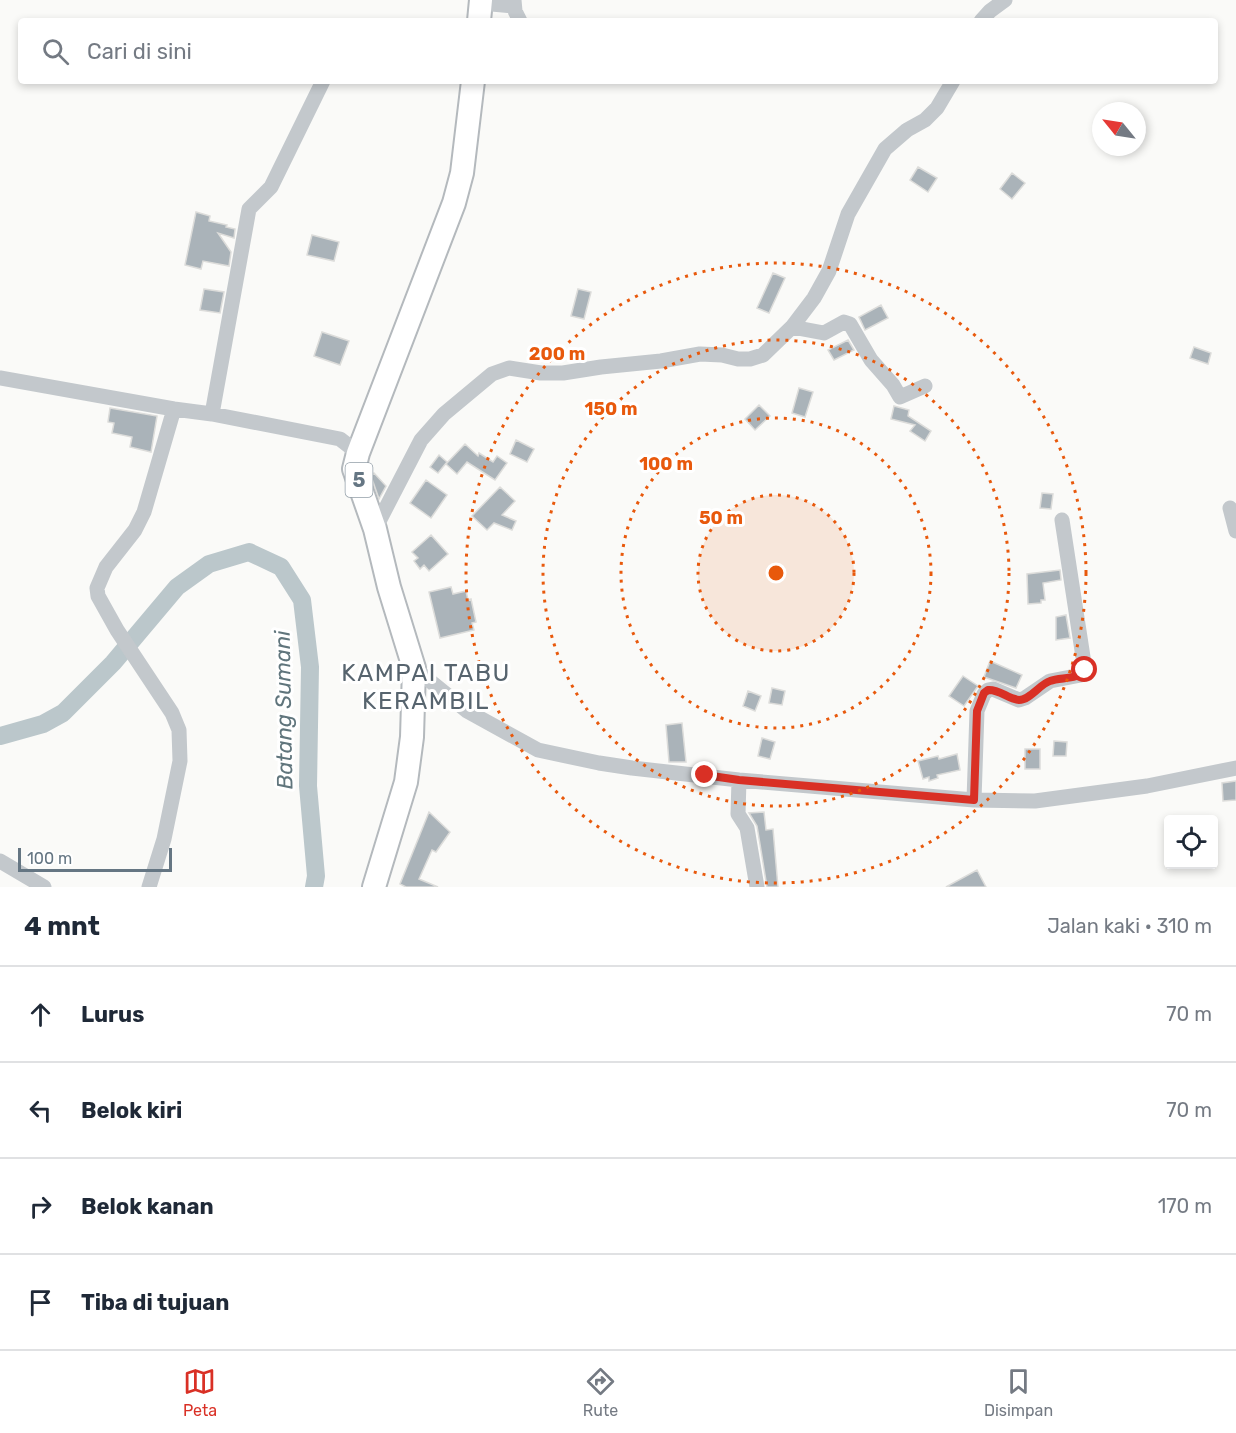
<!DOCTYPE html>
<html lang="id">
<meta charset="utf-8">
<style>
body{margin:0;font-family:Rubik,sans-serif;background:#f2f2f3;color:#1f2937}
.controls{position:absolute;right:18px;bottom:18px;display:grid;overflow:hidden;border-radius:6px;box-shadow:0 3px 9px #0003}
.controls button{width:54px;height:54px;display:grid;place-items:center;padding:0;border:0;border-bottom:2px solid #e0e1e3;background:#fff;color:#1f2937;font:30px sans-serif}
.compass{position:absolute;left:1092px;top:102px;width:54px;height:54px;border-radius:50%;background:#fff;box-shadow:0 3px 9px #0003;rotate:300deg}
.scale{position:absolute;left:18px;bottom:15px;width:154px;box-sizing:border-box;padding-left:6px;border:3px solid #657683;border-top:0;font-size:16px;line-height:21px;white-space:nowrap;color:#657683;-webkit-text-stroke:4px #fff;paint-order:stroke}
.stop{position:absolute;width:18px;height:18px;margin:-14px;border:4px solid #d93025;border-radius:50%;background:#fff}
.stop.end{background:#d93025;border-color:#fff;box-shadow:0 2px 6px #0008}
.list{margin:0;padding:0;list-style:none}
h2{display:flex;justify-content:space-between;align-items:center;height:78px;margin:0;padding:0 24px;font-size:26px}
h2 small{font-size:20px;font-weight:400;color:#747a83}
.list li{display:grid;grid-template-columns:39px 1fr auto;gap:18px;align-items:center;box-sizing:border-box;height:96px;padding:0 24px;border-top:2px solid #e0e1e3}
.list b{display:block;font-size:22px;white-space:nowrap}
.list em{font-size:20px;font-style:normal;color:#747a83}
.icon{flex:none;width:33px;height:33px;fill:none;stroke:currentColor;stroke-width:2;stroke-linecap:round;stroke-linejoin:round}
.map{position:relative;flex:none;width:1236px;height:887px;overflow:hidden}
.search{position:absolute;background:#fff;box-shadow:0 3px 9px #0003;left:18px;right:18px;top:18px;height:66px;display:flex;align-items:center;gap:15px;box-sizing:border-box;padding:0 21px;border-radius:6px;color:#747a83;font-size:22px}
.sheet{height:462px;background:#fff}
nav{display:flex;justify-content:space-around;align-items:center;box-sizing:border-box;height:84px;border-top:2px solid #e0e1e3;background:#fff;font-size:16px;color:#747a83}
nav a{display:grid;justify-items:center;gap:3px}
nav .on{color:#d93025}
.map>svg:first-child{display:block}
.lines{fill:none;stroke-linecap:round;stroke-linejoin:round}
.river{stroke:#bbc7cb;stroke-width:18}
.building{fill:#aab3b9;stroke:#dcdcda;stroke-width:1.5}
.highway-casing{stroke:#b4b9bd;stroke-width:26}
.minor{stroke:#c3c8cc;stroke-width:15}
.highway{stroke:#fff;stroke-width:22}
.route{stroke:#d93025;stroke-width:8}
.ring{fill:none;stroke:#e8590c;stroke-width:3;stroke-dasharray:3 6}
.labels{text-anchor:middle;stroke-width:6;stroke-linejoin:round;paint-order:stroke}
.shield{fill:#fff;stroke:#939fa8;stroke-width:1.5}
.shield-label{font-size:20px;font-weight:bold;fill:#657683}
.water-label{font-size:22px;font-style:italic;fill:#60757c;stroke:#fff}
.quarter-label{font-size:24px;letter-spacing:1.5px;fill:#57646e;stroke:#fff}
.centre{fill:#e8590c;stroke:#fff;stroke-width:3}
.ring-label{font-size:18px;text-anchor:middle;font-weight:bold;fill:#e8590c;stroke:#fff;stroke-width:6;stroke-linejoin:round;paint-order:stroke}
</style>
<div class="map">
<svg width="1236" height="887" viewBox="0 0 1236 887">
<rect width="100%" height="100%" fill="#fafaf8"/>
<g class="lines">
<path class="river" d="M0,736L43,724L63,713L113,663L177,587L209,564L249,552L281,567L302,600L310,667L308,786L316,876L314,887"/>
</g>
<path class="building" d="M918,167L937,178L928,192L910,180Z
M1012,173L1025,183L1012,199L1000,189Z
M196,212L210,216L209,221L227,225L226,227L235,229L234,238L218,233L231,252L229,266L203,261L201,269L185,265Z
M312,235L339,242L334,261L307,255Z
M773,273L785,278L769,313L757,308Z
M204,289L224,292L220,313L200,310Z
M578,289L591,292L584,319L571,316Z
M881,305L888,318L865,330L859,317Z
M322,332L349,341L340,365L314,356Z
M848,340L854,350L834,360L828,350Z
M1194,347L1211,353L1208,364L1190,358Z
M799,388L813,392L805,417L792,413Z
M759,405L770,416L755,430L745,419Z
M894,406L909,410L908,416L931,431L925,441L910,431L915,425L891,419Z
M110,408L157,416L151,452L130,447L132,437L112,433L114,423L108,422Z
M516,440L534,449L527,462L510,454Z
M465,444L478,456L479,453L493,462L497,456L507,463L495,480L467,462L457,474L446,464Z
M439,455L447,462L438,473L430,467Z
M374,473L386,486L379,499L371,476Z
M426,480L447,495L431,518L410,503Z
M500,487L515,501L502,515L516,521L512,530L494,523L487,530L472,516Z
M1042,493L1053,494L1051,509L1040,508Z
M431,535L448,554L429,571L424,565L420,569L414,561L418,558L412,552Z
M1060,570L1061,580L1043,583L1045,600H1041V603L1028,604L1027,574Z
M451,587L453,594L466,591L468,600L471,599L476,622L472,623L474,630L440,638L429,592Z
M1066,615L1070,638L1056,640V617Z
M990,661L1022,675L1016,688L984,677Z
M963,676L978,686L964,706L949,696Z
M772,688L785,691L782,705L769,703Z
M748,691L761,696L755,711L743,706Z
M682,723L686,762H669L666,725Z
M762,738L775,742L770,759L758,756Z
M1054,741L1067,742L1066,756H1053Z
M1025,749H1040V769H1025Z
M957,754L960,770L937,775L938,778L929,781V777L923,779L918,761L938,756L939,759Z
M1236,781V800L1223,801L1222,783Z
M429,812L450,832L436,852L432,850L419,879L438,887H406L400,884Z
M764,812L766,830L773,829L778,887H767L757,826L749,813Z
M977,870L986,887H946Z"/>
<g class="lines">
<defs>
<path id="highway" d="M479,21L481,0
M374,887L406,782L412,737L414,668L389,587L375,529L354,469L358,453L454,203L462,173L473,81"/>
</defs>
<use href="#highway" class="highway-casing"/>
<path class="minor" d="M514,0L515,11L520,21
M481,3L514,6
M981,21L990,11L1005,0
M792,327L824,333L844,322L850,324L871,360L893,385L900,397L925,386
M0,378L174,409L212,414L340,439L358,453
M212,414L249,209L271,187L323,81
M1230,508L1236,531
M375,529L421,440L444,414L492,374L509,368L541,373H563L601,367L661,361L700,354L722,355L738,359H750L763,355L792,327L814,298L829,271L848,214L885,149L907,130L925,120L937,108L953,81
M414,668L467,711L538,750L599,763L632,768L739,780L974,800L1035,801L1147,786L1236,768
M739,780L738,814L747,828L757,887
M974,800L977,711L984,694L988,690L993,689L1019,700L1025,698L1050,681L1081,675L1085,670L1062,520
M0,861L44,887
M149,887L164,839L180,761L179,730L172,713L117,630L98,596L97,588L106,567L135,530L144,512L174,409"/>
<use href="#highway" class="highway"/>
</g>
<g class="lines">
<path class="route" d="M705,775L739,780L974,800L977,711L984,693L988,690C999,689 1008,699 1019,700C1030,700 1040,684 1050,681C1061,677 1078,680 1085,670"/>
</g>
<circle cx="776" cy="573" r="78" fill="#e8590c" fill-opacity=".12"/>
<g class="ring">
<circle cx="776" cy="573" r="78"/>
<circle cx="776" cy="573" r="155"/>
<circle cx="776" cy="573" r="233"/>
<circle cx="776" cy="573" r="310"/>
</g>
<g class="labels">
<rect class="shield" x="345.5" y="463" width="27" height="34" rx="4.5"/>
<g class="shield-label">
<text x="359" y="487">5</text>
</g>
<g class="water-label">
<text transform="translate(283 710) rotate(-91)" y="8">Batang Sumani</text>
</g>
<g class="quarter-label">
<text x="426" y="681">KAMPAI TABU<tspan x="426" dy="28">KERAMBIL</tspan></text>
</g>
</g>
<circle cx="776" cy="573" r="9" class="centre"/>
<g class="ring-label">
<text x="557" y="360">200 m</text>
<text x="611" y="415">150 m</text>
<text x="666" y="470">100 m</text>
<text x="721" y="524">50 m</text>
</g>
</svg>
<div class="controls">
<button><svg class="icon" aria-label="locate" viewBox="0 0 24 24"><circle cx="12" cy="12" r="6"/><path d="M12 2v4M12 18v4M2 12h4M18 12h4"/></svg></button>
</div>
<svg class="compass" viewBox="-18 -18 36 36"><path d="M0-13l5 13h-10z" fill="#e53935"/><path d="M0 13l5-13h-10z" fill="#747a83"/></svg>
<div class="scale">100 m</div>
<div class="stop" style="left:1085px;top:670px"></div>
<div class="stop end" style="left:705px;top:775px"></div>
<div class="search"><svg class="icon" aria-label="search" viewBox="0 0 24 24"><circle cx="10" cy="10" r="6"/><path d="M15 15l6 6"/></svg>Cari di sini</div>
</div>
<section class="sheet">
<h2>4 mnt<small>Jalan kaki · 310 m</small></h2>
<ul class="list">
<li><svg class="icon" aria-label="ahead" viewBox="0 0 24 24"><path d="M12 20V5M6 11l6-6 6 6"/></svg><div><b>Lurus</b></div><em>70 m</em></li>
<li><svg class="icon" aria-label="left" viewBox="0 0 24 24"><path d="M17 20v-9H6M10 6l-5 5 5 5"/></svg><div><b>Belok kiri</b></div><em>70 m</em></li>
<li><svg class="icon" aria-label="right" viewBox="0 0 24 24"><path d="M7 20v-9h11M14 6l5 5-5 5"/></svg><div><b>Belok kanan</b></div><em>170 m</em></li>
<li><svg class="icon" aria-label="arrive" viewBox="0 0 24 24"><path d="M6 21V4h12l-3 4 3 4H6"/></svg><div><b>Tiba di tujuan</b></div></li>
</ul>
</section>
<nav>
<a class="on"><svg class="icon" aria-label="map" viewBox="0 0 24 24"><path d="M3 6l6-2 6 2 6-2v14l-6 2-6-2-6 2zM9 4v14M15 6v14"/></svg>Peta</a>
<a><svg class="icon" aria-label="directions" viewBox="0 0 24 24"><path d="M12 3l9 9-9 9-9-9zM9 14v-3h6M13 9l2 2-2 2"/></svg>Rute</a>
<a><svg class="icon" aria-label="saved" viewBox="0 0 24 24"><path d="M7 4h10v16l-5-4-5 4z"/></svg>Disimpan</a>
</nav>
